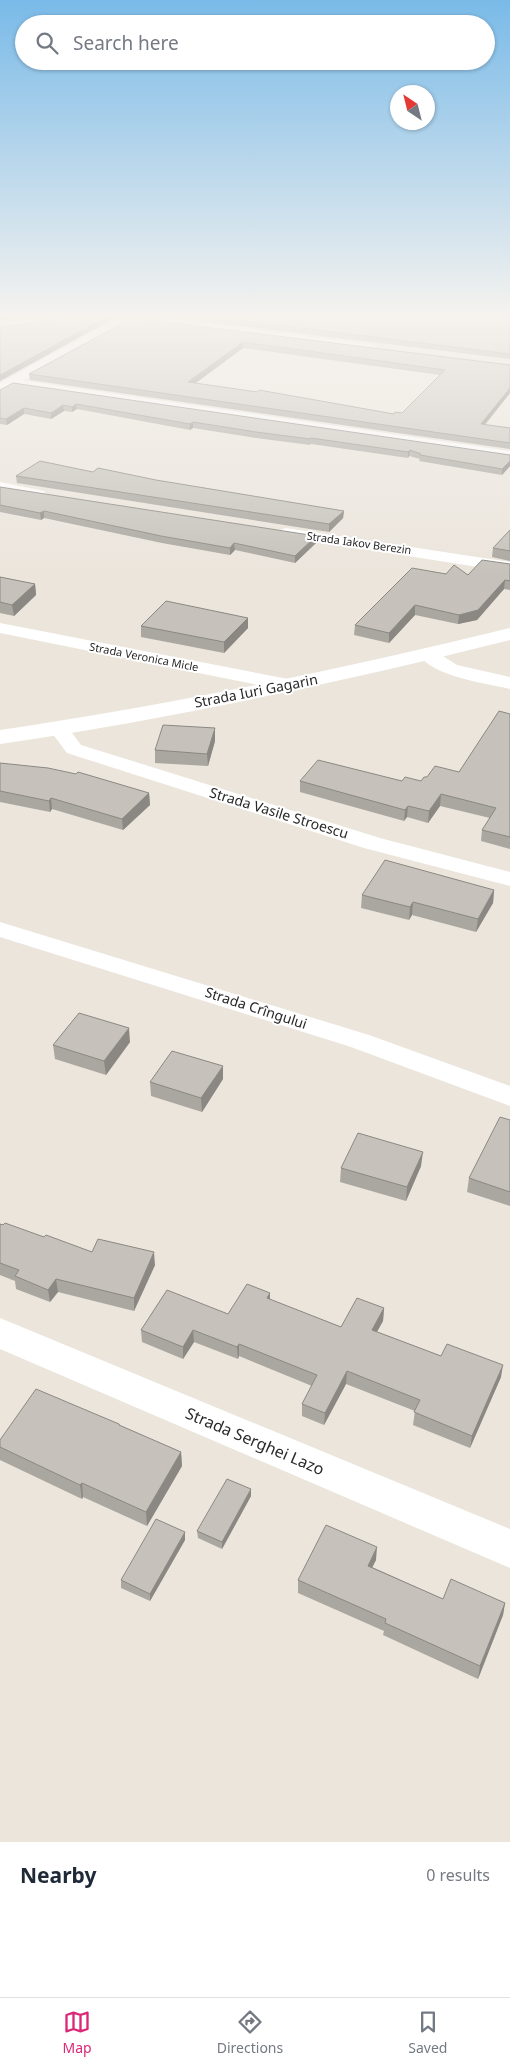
<!DOCTYPE html>
<meta charset="utf-8">
<style>
body{margin:0;font-family:"Noto Sans",sans-serif;background:#f2f2f3;color:#1f2937}
.compass{position:absolute;left:390px;top:85px;width:45px;height:45px;border-radius:50%;background:#fff;box-shadow:0 1px 4px #0004;rotate:325deg}
.list{margin:0;padding:0;list-style:none}
h2{display:flex;justify-content:space-between;align-items:center;height:65px;margin:0;padding:0 20px;font-size:21px}
h2 small{font-size:16px;font-weight:400;color:#747a83}
.icon{flex:none;width:28px;height:28px;fill:none;stroke:currentColor;stroke-width:2;stroke-linecap:round;stroke-linejoin:round}
.map{position:relative;flex:none;width:510px;height:1842px;overflow:hidden}
.search{position:absolute;background:#fff;box-shadow:0 1px 4px #0004;left:15px;right:15px;top:15px;height:55px;display:flex;align-items:center;gap:12px;box-sizing:border-box;padding:0 18px;border-radius:28px;color:#747a83;font-size:19px}
.sheet{height:155px;background:#fff}
nav{display:flex;justify-content:space-around;align-items:center;box-sizing:border-box;height:70px;border-top:1px solid #e0e1e3;background:#fff;font-size:14px;color:#747a83}
nav a{display:grid;justify-items:center;gap:2px}
nav .on{color:#db2777}
.map>svg:first-child{display:block}
.lines{fill:none;stroke-linecap:round;stroke-linejoin:round}
.minor{fill:#fff;fill-rule:evenodd}
.tertiary{fill:#fff;fill-rule:evenodd}
.secondary{fill:#fff;fill-rule:evenodd}
.wall{fill:#aaa7a1;fill-rule:evenodd}
.shaded-wall{fill:#8b8883}
.building{fill:#c6c2bb;stroke:#8b8883;fill-rule:evenodd}
.labels{text-anchor:middle;stroke-width:4;stroke-linejoin:round;paint-order:stroke}
.far-street-label{font-size:11px;fill:#292929;stroke:#fff}
.street-label{font-size:14px;fill:#292929;stroke:#fff}
.near-street-label{font-size:16px;fill:#292929;stroke:#fff}
</style>
<div class="map">
<svg width="510" height="1842" viewBox="0 0 510 1842">
<rect width="100%" height="100%" fill="#ebe5dc"/>
<g class="lines">
<path class="minor" d="M47,317H78L72,321L0,331V323Z
M122,317H156L372,344L378,348L372,352L128,321Z
M12,379L510,451V459L7,386L5,383L7,380Z
M0,482L44,491L46,494L44,497L38,499L0,492Z
M286,528L510,562V572L280,536L278,533L280,530Z
M0,623L288,679L295,681L298,685L295,689L288,691L0,633Z
M428,649L435,651L457,665L510,677V689C485,683 434,677 419,655L421,651Z
M59,723L66,725L81,745L380,838L510,872V886L364,848L67,753L49,729L52,725Z
M0,922L369,1035L510,1086V1106L351,1047L0,937Z"/>
<path class="tertiary" d="M119,317H136L134,320L0,394V383Z
M0,1318L510,1529V1568L0,1349Z"/>
<path class="secondary" d="M510,628V640C342,682 171,719 0,744V730C171,705 342,669 510,628Z"/>
</g>
<path class="wall" d="M170,317H510V359Z
M132,318L510,365V393L485,425L510,428V449L30,380L29,374ZM243,348L440,375L402,413L394,414L195,383Z
M0,390L510,455V466L502,475L419,461L420,459L409,456L408,458L311,444L310,445L256,438L193,428L190,430L77,409L72,412L64,411L51,419L24,414L7,425L0,424Z
M93,472L156,480L344,511L343,518L329,532L17,483L16,476Z
M0,487L316,543L295,563L235,550L230,555L162,543L44,518L41,520L0,512Z
M510,530V561L492,557L493,548Z
M510,564V590L504,589L477,620L458,624L415,615L389,643L354,635L355,625L446,574L468,575Z
M0,577L35,584L36,595L14,616L0,613Z
M141,626L248,628L224,653L141,637Z
M510,714V849L481,841L482,830L490,818L440,806L428,823L407,817L404,821L300,792V781H421L427,777L459,772Z
M215,741L208,766L155,763V750Z
M0,763L149,793L150,805L123,830L52,809L50,812L0,802Z
M494,890L493,903L476,932L412,915L409,920L361,908L362,895Z
M130,1042L106,1075L55,1059L53,1045Z
M223,1079L202,1112L151,1096L150,1082Z
M510,1120V1206L467,1192L469,1178Z
M421,1166L406,1201L340,1182L341,1168Z
M0,1224L92,1252L155,1265L134,1311L58,1292L50,1302L16,1289L15,1281L0,1275Z
M270,1293V1300L341,1327L384,1308L383,1321L377,1332L441,1356L501,1377L470,1448L413,1425L415,1411L346,1384L324,1425L302,1416V1404L312,1386L239,1356L238,1359L194,1342L183,1359L142,1342L141,1330L228,1314Z
M119,1424L120,1426L181,1452L182,1466L147,1526L83,1497L82,1499L0,1460V1440Z
M251,1489V1496L222,1549L198,1538L197,1531Z
M185,1540L150,1601L121,1588V1580Z
M376,1560L372,1567L443,1599L505,1603L503,1615L478,1679L383,1635L384,1631L298,1593V1580Z"/>
<path class="shaded-wall" d="M0,317H34L0,321Z
M106,317H116L0,381V375Z
M243,342V348L189,388L188,382Z
M510,388V393L480,430L481,424Z
M76,404L77,409L72,412V407Z
M63,405L64,411L51,419V413Z
M24,408V414L7,425L6,419Z
M193,422V428L190,430V424Z
M410,450L409,456L408,458V452Z
M510,461V466L502,475V469Z
M44,511V518L41,520L40,513Z
M344,511L343,518L329,532V524Z
M316,536V543L295,563V556Z
M234,543L235,550L230,555V548Z
M505,580L504,589L477,620L458,624L459,615Z
M35,584L36,595L14,616L12,605Z
M415,605V615L389,643V633Z
M248,618V628L224,653V642Z
M215,728V741L208,766L207,754Z
M149,793L150,805L123,830L122,819Z
M441,794L440,806L428,823L429,811Z
M51,798L52,809L50,812L49,801Z
M408,806L407,817L404,821L405,810Z
M494,890L493,903L476,932L478,919Z
M413,902L412,915L409,920L410,907Z
M129,1028L130,1042L106,1075L104,1061Z
M223,1066V1079L202,1112L201,1098Z
M423,1152L421,1166L406,1201L407,1187Z
M154,1252L155,1265L134,1311V1298Z
M56,1279L58,1292L50,1302L48,1290Z
M270,1293V1305L267,1298Z
M384,1308L383,1321L371,1342L372,1330Z
M193,1330L194,1342L183,1359V1347Z
M239,1344V1356L238,1359L237,1347Z
M503,1365L501,1377L470,1448L472,1436Z
M347,1371L346,1384L324,1425L325,1413Z
M181,1452L182,1466L147,1526L146,1512Z
M82,1483L83,1497L82,1499L80,1485Z
M251,1489V1496L222,1549V1542Z
M185,1532V1540L150,1601V1594Z
M377,1547L376,1560L367,1578L368,1566Z
M505,1603L503,1615L478,1679L480,1666Z"/>
<path class="building" d="M73,317H106L0,375V327Z
M212,317H510V354Z
M132,318L510,365V388L481,424L510,428V443L29,374ZM243,342L445,370L402,413L395,412L394,414L259,390L257,392L188,382Z
M13,383L510,455V461L502,469L420,455L421,454L410,450L408,452L311,438L310,439L256,432L193,422L190,424L76,404L72,407L63,405L51,413L24,408L6,419L0,418V390Z
M40,461L93,472L98,468L156,480L344,511L329,524L16,476Z
M0,487L316,536L295,556L234,543L230,548L161,536L44,511L40,513L0,505Z
M510,530V551L493,548Z
M482,560L510,564V581L505,580L478,610L459,615L415,605L389,633L355,625L412,568L446,574L454,565L468,575Z
M0,577L35,584L12,605L0,602Z
M166,601L248,618L224,642L141,626Z
M499,711L510,714V837L482,830L496,808L441,794L429,811L408,806L405,810L300,781L318,760L402,781L405,777L421,781L424,777H427L435,766L459,772Z
M163,725L215,728L207,754L155,750Z
M0,763L48,768L76,774L78,772L149,793L122,819L51,798L49,801L0,791Z
M385,860L494,890L478,919L413,902L410,907L362,895Z
M79,1013L129,1028L104,1061L53,1045Z
M172,1051L223,1066L201,1098L150,1082Z
M500,1117L510,1120V1192L469,1178Z
M358,1133L423,1152L407,1187L341,1168Z
M5,1223L44,1237L46,1235L92,1252L98,1239L154,1252L134,1298L56,1279L48,1290L15,1276L19,1270L0,1263V1224L3,1225Z
M247,1284L270,1293L267,1298L341,1327L357,1298L384,1308L372,1330L441,1356L447,1344L503,1365L472,1436L414,1412L420,1400L347,1371L325,1413L302,1404L317,1375L239,1344L237,1347L193,1330L183,1347L141,1330L167,1290L228,1314Z
M36,1389L119,1424V1425L181,1452L146,1512L82,1483L80,1485L0,1447V1440Z
M227,1479L251,1489L222,1542L197,1531Z
M156,1519L185,1532L150,1594L121,1580Z
M326,1525L377,1547L368,1566L443,1599L451,1579L505,1603L480,1666L385,1623L386,1619L298,1580Z"/>
<linearGradient id="sky" x2="0" y2="1"><stop stop-color="#79bae8"/><stop offset="0.55" stop-color="#f6f3ef"/><stop offset="1" stop-color="#f6f3ef" stop-opacity="0"/></linearGradient>
<rect width="510" height="575" fill="url(#sky)"/>
<g class="labels">
<g class="far-street-label">
<text transform="translate(359 543) rotate(8)" y="4">Strada Iakov Berezin</text>
<text transform="translate(144 657) rotate(11)" y="4">Strada Veronica Micle</text>
</g>
<g class="street-label">
<text transform="translate(256 691) rotate(-11)" y="5">Strada Iuri Gagarin</text>
<text transform="translate(279 813) rotate(17)" y="5">Strada Vasile Stroescu</text>
<text transform="translate(256 1008) rotate(18)" y="5">Strada Crîngului</text>
</g>
<g class="near-street-label">
<text transform="translate(255 1441) rotate(23)" y="6">Strada Serghei Lazo</text>
</g>
</g>
</svg>
<svg class="compass" viewBox="-18 -18 36 36"><path d="M0-13l5 13h-10z" fill="#e53935"/><path d="M0 13l5-13h-10z" fill="#747a83"/></svg>
<div class="search"><svg class="icon" aria-label="search" viewBox="0 0 24 24"><circle cx="10" cy="10" r="6"/><path d="M15 15l6 6"/></svg>Search here</div>
</div>
<section class="sheet">
<h2>Nearby<small>0 results</small></h2>
<ul class="list">
</ul>
</section>
<nav>
<a class="on"><svg class="icon" aria-label="map" viewBox="0 0 24 24"><path d="M3 6l6-2 6 2 6-2v14l-6 2-6-2-6 2zM9 4v14M15 6v14"/></svg>Map</a>
<a><svg class="icon" aria-label="directions" viewBox="0 0 24 24"><path d="M12 3l9 9-9 9-9-9zM9 14v-3h6M13 9l2 2-2 2"/></svg>Directions</a>
<a><svg class="icon" aria-label="saved" viewBox="0 0 24 24"><path d="M7 4h10v16l-5-4-5 4z"/></svg>Saved</a>
</nav>
